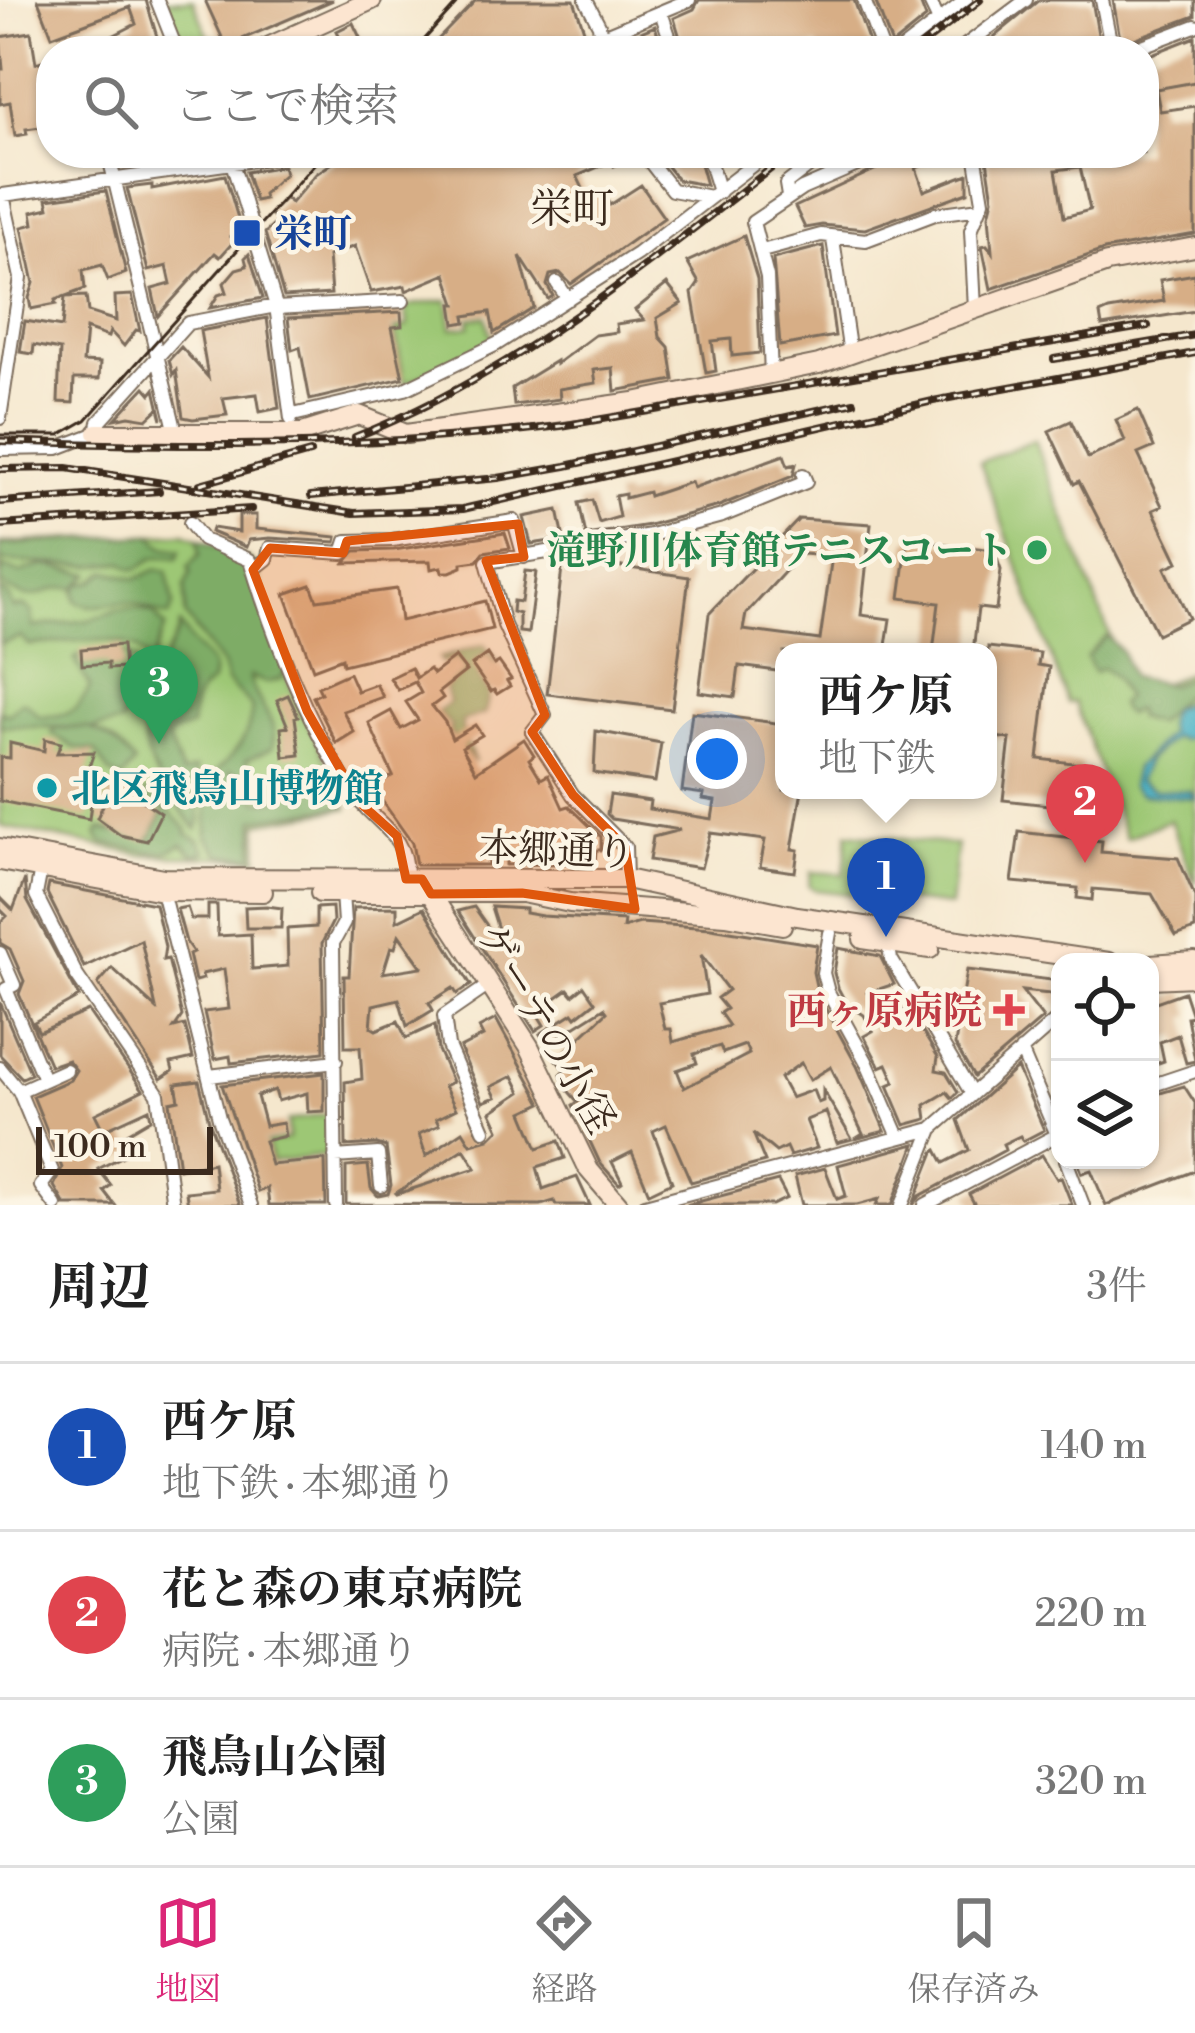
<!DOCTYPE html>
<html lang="ja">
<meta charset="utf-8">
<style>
body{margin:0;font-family:"Libre Bodoni","Noto Serif JP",serif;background:#f6f6f6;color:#222}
.controls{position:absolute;right:36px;bottom:36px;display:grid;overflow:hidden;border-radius:24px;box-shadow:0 3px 9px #0004}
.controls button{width:108px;height:108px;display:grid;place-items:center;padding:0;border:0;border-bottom:3px solid #e0e0e0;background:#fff;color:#222;font:60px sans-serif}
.scale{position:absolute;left:36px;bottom:30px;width:177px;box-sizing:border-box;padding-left:12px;border:6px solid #3b2a1e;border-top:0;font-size:33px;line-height:42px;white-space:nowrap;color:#3b2a1e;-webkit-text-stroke:9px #fcf5e5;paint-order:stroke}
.you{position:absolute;left:717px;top:759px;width:42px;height:42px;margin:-30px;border:9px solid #fff;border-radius:50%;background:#1a73e8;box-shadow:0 0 0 18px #1a73e833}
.badge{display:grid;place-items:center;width:78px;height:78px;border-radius:50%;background:#db2777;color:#fff;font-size:39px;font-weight:700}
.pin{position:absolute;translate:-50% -99px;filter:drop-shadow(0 3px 6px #0008)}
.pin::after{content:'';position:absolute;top:63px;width:42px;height:36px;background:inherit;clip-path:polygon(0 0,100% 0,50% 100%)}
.popup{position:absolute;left:775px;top:643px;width:222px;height:156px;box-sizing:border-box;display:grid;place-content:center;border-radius:24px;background:#fff;filter:drop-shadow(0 3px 9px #0005);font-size:39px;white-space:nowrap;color:#767676}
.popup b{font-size:45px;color:#222}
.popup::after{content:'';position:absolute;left:50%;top:100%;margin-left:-24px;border:24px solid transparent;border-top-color:#fff}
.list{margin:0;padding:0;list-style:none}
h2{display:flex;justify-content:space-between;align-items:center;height:156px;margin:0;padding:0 48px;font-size:51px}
h2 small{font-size:39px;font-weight:400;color:#767676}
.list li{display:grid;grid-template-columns:78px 1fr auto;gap:36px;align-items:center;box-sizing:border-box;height:168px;padding:0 48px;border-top:3px solid #e0e0e0}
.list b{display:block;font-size:45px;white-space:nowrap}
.list p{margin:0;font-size:39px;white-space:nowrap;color:#767676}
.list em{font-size:39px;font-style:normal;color:#767676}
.icon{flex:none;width:66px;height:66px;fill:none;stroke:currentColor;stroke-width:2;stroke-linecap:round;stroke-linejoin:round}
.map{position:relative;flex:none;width:1195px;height:1205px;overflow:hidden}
.search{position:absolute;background:#fff;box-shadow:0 3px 9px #0004;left:36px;right:36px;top:36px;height:132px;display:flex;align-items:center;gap:30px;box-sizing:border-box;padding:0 42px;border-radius:48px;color:#767676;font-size:45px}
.sheet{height:660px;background:#fff}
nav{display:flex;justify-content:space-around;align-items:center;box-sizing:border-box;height:168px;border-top:3px solid #e0e0e0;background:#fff;font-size:33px;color:#767676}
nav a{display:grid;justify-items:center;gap:6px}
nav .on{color:#db2777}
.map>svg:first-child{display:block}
.green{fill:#9dc774;stroke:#6c7849;stroke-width:3}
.forest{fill:#7eac66;stroke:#5c6b42;stroke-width:3}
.water{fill:#47b1c5;stroke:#416e72;stroke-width:3}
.building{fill:#d7ae86;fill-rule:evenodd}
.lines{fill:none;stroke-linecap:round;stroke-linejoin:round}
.street-casing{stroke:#7c6c5b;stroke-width:16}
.secondary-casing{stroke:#7c6c5b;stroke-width:22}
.street{stroke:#fff;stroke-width:12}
.secondary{stroke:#fce5d0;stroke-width:18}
.tram{stroke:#3b2a1e;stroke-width:3}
.rail-casing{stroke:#3b2a1e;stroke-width:8}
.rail{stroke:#fcf5e5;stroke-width:3;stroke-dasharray:9;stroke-linecap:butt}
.marked{fill:#df570d;fill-opacity:0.2;stroke:#df570d;stroke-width:9;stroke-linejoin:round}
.transit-dot{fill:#1a4fb4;stroke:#fcf5e5;stroke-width:4.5}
.leisure-dot{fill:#2e9e5b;stroke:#fcf5e5;stroke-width:4.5}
.culture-dot{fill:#0f9aa8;stroke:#fcf5e5;stroke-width:4.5}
.health-dot{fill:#e0444e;stroke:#fcf5e5;stroke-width:4.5}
.labels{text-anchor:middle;stroke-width:9;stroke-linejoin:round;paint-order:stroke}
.transit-label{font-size:39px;font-weight:bold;fill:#164399;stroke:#fcf5e5;text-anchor:start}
.leisure-label{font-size:39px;font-weight:bold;fill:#27864d;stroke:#fcf5e5;text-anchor:end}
.culture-label{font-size:39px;font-weight:bold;fill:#0d838f;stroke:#fcf5e5;text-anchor:start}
.street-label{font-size:39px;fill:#3b2a1e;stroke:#fcf5e5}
.health-label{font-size:39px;font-weight:bold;fill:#be3a42;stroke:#fcf5e5;text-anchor:end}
.neighbourhood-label{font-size:42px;fill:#3b2a1e;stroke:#fcf5e5}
</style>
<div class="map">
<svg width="1195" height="1205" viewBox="0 0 1195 1205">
<rect width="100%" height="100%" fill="#fcf5e5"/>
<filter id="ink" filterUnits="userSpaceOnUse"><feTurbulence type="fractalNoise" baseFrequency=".00833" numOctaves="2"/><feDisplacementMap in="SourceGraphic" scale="24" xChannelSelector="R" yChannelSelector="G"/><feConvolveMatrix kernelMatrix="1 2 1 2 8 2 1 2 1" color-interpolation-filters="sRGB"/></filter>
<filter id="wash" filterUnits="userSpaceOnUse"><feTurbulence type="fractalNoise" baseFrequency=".004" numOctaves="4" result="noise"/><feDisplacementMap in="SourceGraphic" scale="48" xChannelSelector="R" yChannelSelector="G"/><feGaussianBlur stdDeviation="2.7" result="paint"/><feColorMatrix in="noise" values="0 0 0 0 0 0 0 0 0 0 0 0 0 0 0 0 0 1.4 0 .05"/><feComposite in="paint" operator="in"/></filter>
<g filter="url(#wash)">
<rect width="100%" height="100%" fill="#f5e7cd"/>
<path class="green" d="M163,0H193L214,50L184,51Z
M448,300L452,328L470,326L469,319L486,316L492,340L405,384L395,330L408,326L405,306Z
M1034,440L1126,677L1163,683L1195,670V884L1170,820L1126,838L1074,702L1068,703L980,462Z
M184,533L254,563L288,681L348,808L258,823V859L141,855L0,826V543Z
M848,833L957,845L950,906L816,890L809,886L811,872L844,874Z
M328,1114L330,1155L272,1162L267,1143L288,1139V1121Z"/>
<path class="forest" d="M152,535L164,547L181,550L178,558C172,558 166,556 160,557C143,557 141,580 123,562L94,566L0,561V545Z
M198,539L248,559L286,670L281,679L266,683L250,676C253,703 281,718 272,748L246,760L253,781L228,771L259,801L277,799L288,782L334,784L345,806L255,819L254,856L221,855L207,837V780C229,759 250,743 252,707L227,682L222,665L185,615V586L191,572L188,567L200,554Z
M45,565L90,574L75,588C36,584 43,611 0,584L3,567L20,573Z
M157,569L167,571L174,605L169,616C154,614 141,602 123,603C105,603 95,611 76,601L75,592L80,583L92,582L107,571L136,579Z
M0,590L7,594L13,608L24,606L32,612L33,627L90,620L117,610L138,609L153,613L165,627L149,667C137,624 61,645 29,645L21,637L0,644Z
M180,625C186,632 191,643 197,649C209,661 216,663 212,682C194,694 192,706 191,727L173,733L168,740L182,774L195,769L200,820L197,829C147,771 126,741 160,667C166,652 176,641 180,625Z
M1107,636L1122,652L1131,677L1169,685L1194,676L1195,705L1190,695H1184L1156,724L1137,718L1136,709L1127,714L1122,711L1119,704L1125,698L1115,678L1103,668L1094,672L1086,657Z
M484,645L498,662L494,664L486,653L476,660L483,671L477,676L489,694L485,714L462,721V730L475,762L448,730L452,727L438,711L449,703L445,689L467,671L455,656L442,663L439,658Z
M89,649C115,649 136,650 145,678L121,724L91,729C109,736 123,747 134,764L122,779L110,773L95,751L75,748L52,734L55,728H89L0,726V711L9,714L21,702L26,703L40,717C69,715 77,714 90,687L74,659Z
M150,791L187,829V834L199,840L206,852L194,855L183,844L166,852H150L102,843L97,835L100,829L151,838L164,809L150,802L144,792Z"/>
<path class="water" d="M1186,703L1195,707V737L1181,740L1173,737L1148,759L1138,781L1154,790L1190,791L1195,798L1140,794L1131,786L1135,768L1169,733L1166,725L1171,709Z"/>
<g id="blocks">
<path class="building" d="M38,0H146L158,40L139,47L141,51H83L136,24L130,7L52,36Z
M205,0H333L226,46Z
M476,0H574L591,51H535L530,39L513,48L514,51H496L493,45L482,51H427Z
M699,0H854L872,51H819L817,45L794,51H684L674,18L694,9Z
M875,0H919L926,18L892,45Z
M1039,0H1092L1101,51H992L989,41Z
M1113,0H1195V16L1121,44Z
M353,23L364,46L352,51H303L339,35L337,31Z
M655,26L663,51H612V44Z
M31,32L36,63L51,58V106L45,107L48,126L26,129L27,134L15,136L10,102L0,104V69H3L0,37Z
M1195,37V82L1156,89L1160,111L1195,106V234L1104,250L991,289L982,246L987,245L992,252L989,215L993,199L986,153H1144V57ZM1080,167L1090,210L1064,217L1056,170Z
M337,153H544L548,163L571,153H633L634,157L623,162L614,166L612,161L577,176L589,201L602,192L610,205L641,185L664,218L571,284L560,273L550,275L547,285L553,296L548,299L520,256L534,308L494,333L490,312L465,316L466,322L455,324L452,304H456L446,274L406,291L405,286L371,292L355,246L328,256L331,294L284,297L265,233L278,221L270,214L285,198L291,203L316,174L334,162Z
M656,153H697L706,185L678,180Z
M895,153L900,158L912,153H952L916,168L924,191L968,174V192L865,229L822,225L805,228L795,207L889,163Z
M283,166L285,174L263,194L264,199L255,201L246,172Z
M225,175L240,225L230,236L235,240L220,257L215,253L158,316L152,289L171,284L167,266L148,271L127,188L152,185V189Z
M106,191L126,273L108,280L102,265L83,270L85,289L55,300L56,304L31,309L29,298L34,283L22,227L34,224L32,212L49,208L47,199Z
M744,236L757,279L760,353L732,356L731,339L712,341L716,371L706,373L692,293L699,283L687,262Z
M823,246L835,336L780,346L773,259Z
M249,254L263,298L210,308L218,295L227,292L224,283L236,269L247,266L245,258Z
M1195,274V311L1102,326L1100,314L1109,310L1164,301L1160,280Z
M667,284L682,303L657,318L660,337L669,347L674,380L615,391L613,368L594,370L596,383L559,389L560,399L514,405L512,388L556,361V364L595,335L617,332L616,324L644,320L635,310Z
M132,295L140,331L136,330L124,346L110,331L108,337L86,329L83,362L100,363L99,379H74L73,403L58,402L60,350L34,345L33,354L20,352L25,321L62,327L65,297L86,296L88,312L116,321L115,296Z
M401,312L402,326L392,327L403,378L310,400L300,347L292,350L288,318Z
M267,318L279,408L260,412L257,394L223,398L227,415L193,419L183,417L176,370L173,375L169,360L181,347L208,377L200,331Z
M145,387L151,394L155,389L162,419L159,408L147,419L129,416L115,419Z
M1138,410L1154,447L1138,454L1162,506L1153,510L1178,562L1165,568L1189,618L1157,634L1079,481L1074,484L1049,431L1071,421L1088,458L1125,441L1116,420Z
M784,455L788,466L796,464L793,476L719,506L649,525L586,535L579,503L592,500L599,523L619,517L615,496L625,494V498L648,492L649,496L691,482L693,488Z
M558,510L564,539L531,544L524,517Z
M239,515H256V529L337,537L336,542L270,538L249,540L246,547L211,532L212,528L239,532Z
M799,519L871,524L861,615L890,619L885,652H784V672L739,666L735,697L699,692L709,614ZM801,554L832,556L820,640L743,630L746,614Z
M505,533L510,548L484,552L477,561L462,563V567L450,572H442L441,567L431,569L430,561L345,563L355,551L394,550Z
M908,539L994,550L1001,570L996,610L978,608L973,652H933L939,603L900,598Z
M570,559L689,577L672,709L547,694L563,560Z
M525,571L536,572L528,633L519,632V614L512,612L513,601L521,602Z
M311,585L317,600L397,589L401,621L485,601L492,629L343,665L342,658L313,669L285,594Z
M122,645L124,668L108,669V663L82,665L81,649Z
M988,647L1040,653L1038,665L1049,667L1038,759L1082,764L1077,808L1003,800L1010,739L988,736Z
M487,654L494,665L499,662L511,679L507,681L510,686L497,694L494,690L491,692L472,665Z
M455,657L466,671L439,692L443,698L432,706L445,722L452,739L475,725L482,735L462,747L476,772L524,739L534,755L529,759L541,779L548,775L563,808L569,806L601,837V850H596L595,863L506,865V837L487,836L488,865H416L412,843L378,795L370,798L363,788L393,776L369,723L391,711L401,729L418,720L406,702L421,693L415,682L398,690L390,678L411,668L416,678L429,669L433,674Z
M349,673L357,691L376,684L383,697L343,711L354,732L336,743L313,697L321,693L318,687Z
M288,695L298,716L295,717L300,755L284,757L281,728L288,727L277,700Z
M692,712L784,724V790H802L792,849L798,850L795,872L760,867L765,840L710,833L701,868L649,860L653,837L680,830L612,819L607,814L610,795L650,801L649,809L712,819L715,801L703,799L704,794L682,791Z
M596,731L661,743L655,782L594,773Z
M45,739L61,743L57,753L94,752L87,773L95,774L89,819L0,801V757L10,758V743L44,751Z
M110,790L137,797L161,813L147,841L120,835L97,818Z
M1019,832L1102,841L1101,852L1178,858L1195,897V929L1176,936L1152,894L1093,889L1092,900L1077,898L1078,888L1012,882Z
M25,879L27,900L79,997L34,1022L39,1032L88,1011L143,1090L95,1114L103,1130L149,1109L151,1119L124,1135L135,1150L98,1169L111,1185L104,1191L115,1205H65L54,1186L62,1168L33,1096L70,1080L76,1070L68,1060L50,1066L19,994L24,981L10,949L0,943V923L7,916L0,909V897L13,910Z
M49,884L155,904L165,947L163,960L168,959L182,1016L174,1028L185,1025L193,1058L171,1063L173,1071L161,1079L98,984L112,968L156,1008L141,940L84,967L47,893Z
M208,905H217L218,936L251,934L252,969L288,966L287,929L316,927V908L332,907L333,921L322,943L324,1052L231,1063L230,1056L215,1059L204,1012L229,1009L224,969L202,974L203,979L195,981L189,954L193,952L186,942L177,909L187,907L191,919H208Z
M267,906L282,908L281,928H246L245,907Z
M397,907V921L424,908L471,985L457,994L453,988L429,1003L433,1010L407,1026L399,999L373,1005L371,1027L376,1030L398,1021L406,1038L435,1025L438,1050L452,1082L444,1086L456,1109L436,1119L439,1125L419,1134L426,1156L463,1131L471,1144L489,1139L499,1129L491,1112L521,1092L513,1076L491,1087L496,1097L483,1102L460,1048L483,1036L479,1028L496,1019L542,1103L523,1112L538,1148L559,1141L565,1158L537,1167L543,1189L577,1177L590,1205H556L554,1201L541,1205L346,1204V1167L368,1165L371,1188L378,1196L388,1194L391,1185L386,1147L377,1144L346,1146L345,1082L362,1079L360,1047H345L344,976H349L353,908ZM399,935L422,967L383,973L391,947L395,948ZM464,1149L476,1168L397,1194L396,1193Z
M474,907L505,951L491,907L525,909V913L542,916L624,921L623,928L640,923L711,928L817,945L813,972L818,995L857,1066L885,1131L855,1139L863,1134L831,1067L810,1080L801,1063L780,1078L791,1098L813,1090L818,1103L823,1101V1090L852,1139L837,1143L826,1112L806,1120L817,1148L790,1156L786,1147L776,1152L753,1133L765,1162L691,1182L666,1125L653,1131L672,1182L649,1193L632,1152L612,1162L622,1182L619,1184L600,1163L573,1105L578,1102L564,1086L561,1074L565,1070L556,1060L607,1012L604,1008L547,1044L540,1034L573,1013L576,1017L595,1002L584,986L573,995L568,989L536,1012L544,1025L535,1031L458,911ZM701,955L728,990L717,998L726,1009L720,1013L729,1026L673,1042L671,1029H665L659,1003L707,994ZM745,1045L749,1054L684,1088L677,1070L697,1063L694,1054L720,1046L723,1053Z
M838,948L880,956L894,984L867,993L879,1013L897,1003L905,1013L909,1010L938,1057L936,1070L946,1072L958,1092L952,1098L947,1092L925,1105L927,1119L905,1125L888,1085L895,1082L887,1064L880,1067L864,1036L873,1031L864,1015L846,1003L838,988L834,973Z
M967,970L1060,981V1007L1049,994L1022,991L1043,1018L974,1077L955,1045Z
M1184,992L1192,1016L1187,1017L1195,1061L1186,1063L1178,1035L1160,1042L1164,1061L1150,1066V1004Z
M0,1002L31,1074L22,1078L0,1055Z
M1017,1068L1044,1130L1023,1141L1020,1136L1003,1144L1005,1150L920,1196L913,1205L934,1152L937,1150L944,1163L969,1150L958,1120Z
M324,1073V1111L308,1112L307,1093L278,1101L275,1090L257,1096L265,1126L283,1123L285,1136L264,1141L271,1165L325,1160L326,1205H269L267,1188L258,1192L222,1085Z
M199,1081L209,1121L240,1205H188L186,1192L216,1189L213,1163L179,1169L170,1102L179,1100L176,1084Z
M1184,1086L1195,1103V1171L1106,1205L1091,1170L1082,1173L1077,1160H1150V1096Z
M915,1144L892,1205H876L879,1199L857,1205H802L795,1176L825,1168L837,1199L846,1196L838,1165Z
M1042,1155L1057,1179L1061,1177L1072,1205H975L969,1194Z
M778,1181L787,1198L772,1205H686Z"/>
</g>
</g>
<g filter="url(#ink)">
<use href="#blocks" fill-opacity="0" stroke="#7c6c5b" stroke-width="3"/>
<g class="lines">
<defs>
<path id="street" d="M157,0L177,51
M586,0L599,25L602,51
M864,0L883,51
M929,0L939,21
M1102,0L1112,51
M661,12L674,51
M598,38L689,0
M900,51L966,0
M958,51L1026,0
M1129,51L1195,26
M108,153L176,433
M229,153L276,306L291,419
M643,153L672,190L711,197
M707,153L719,192
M975,153L983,201L971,230L975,309
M788,196L786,184L826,153
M833,239L850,354
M762,251L821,235L866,240L935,214L980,208
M557,283L568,299
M276,308L403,301
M771,376L767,277L753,222L802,189L885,153
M293,415L405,389L497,344L637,254L768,153
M0,418L21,278L3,195L304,153
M0,449L58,448L97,433L99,422L188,323L276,306
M190,523L203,540L250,560C274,640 306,719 350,789C373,824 408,831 406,879
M253,570L267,559L270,548L343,553L347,541L392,540L514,521L524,557
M41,869L36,895L77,976L158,1094L173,1205
M626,879L625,847L573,795L532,732L545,715L504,625L487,562L651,535L722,516L806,482L803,475
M162,891L219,1118L251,1205
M830,933L823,973L828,992L866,1061L899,1137
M888,943L891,959L972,1094
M0,953L14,985L6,989L44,1079
M1021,1050L1060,1142
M0,1068L19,1091L52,1171L41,1186L55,1205
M209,1076L336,1061
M1150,1086L1195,1071
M19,1091L66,1070
M484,1130L448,1046L444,1016L489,985
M335,1157L378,1154L381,1186
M1066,1160L1083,1205
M336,1205L333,943L344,923L342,893
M645,1205L932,1129L1060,1017
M902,1205L932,1129
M925,1205L1057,1135"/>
<path id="secondary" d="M259,51L372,0
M97,433H302L359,415L406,434L634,402L819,364L1107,263L1195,247
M0,848L164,878L626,879L797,916L1109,962
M0,861L162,891L263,892
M427,888L529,1046L589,1170L619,1205
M320,893H522L570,903L726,915L782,925
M863,939L930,949
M1150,964L1195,961
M1150,979L1195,977"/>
</defs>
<use href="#street" class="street-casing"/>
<use href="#secondary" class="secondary-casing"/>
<use href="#street" class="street"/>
<use href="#secondary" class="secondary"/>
<path class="tram" d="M414,51L460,0
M0,435H60L86,420L324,153"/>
<defs>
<path id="rail" d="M914,51L980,0
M1054,359L1195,335
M355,437C519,373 653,259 791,153
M0,441C188,448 374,448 561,426L1148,326
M0,469L67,468L354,513L463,509L933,401L1195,353
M200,484L310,453
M311,496L498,478L566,466L854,402
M0,502L159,491
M0,525L251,509"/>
</defs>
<use href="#rail" class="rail-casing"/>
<use href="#rail" class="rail"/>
</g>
</g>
<path class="marked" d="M518,524L524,557L486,561L545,715L532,732L573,795L625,847L635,909L522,893L431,894L422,879H406L397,836L359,802L307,711L253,570L270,548L343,553L347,541Z"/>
<rect class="transit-dot" x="232" y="218" width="30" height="30" rx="6"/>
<circle class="leisure-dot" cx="1037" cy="550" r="12"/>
<circle class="culture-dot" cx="47" cy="788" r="12"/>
<path class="health-dot" d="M1003 992h12v12h12v12h-12v12h-12v-12h-12v-12h12z"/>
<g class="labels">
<g class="transit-label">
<text x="274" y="247">栄町</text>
</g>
<g class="leisure-label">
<text x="1013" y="564">滝野川体育館テニスコート</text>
</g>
<g class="culture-label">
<text x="71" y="802">北区飛鳥山博物館</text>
</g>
<g class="street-label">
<text transform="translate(557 849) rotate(2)" y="14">本郷通り</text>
<text transform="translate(547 1028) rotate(60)" y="14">ゲーテの小径</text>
</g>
<g class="health-label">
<text x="982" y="1024">西ヶ原病院</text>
</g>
<g class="neighbourhood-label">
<text x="572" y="223">栄町</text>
</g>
</g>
</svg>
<div class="controls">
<button><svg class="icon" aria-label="locate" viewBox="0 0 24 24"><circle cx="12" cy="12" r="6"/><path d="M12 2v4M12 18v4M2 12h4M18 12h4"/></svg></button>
<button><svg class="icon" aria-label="layers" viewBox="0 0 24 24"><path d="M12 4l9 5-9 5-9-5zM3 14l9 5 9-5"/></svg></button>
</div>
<div class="scale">100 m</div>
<div class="you"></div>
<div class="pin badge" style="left:886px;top:937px;background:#1a4fb4">1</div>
<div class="popup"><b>西ケ原</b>地下鉄</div>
<div class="pin badge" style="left:1085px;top:863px;background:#e0444e">2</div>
<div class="pin badge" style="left:159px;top:744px;background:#2e9e5b">3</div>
<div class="search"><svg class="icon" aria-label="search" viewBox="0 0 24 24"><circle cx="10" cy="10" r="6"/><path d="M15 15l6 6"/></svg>ここで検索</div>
</div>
<section class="sheet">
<h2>周辺<small>3件</small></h2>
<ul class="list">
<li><span class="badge" style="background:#1a4fb4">1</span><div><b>西ケ原</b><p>地下鉄 · 本郷通り</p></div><em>140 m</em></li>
<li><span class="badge" style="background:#e0444e">2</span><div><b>花と森の東京病院</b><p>病院 · 本郷通り</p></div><em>220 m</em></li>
<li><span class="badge" style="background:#2e9e5b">3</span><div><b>飛鳥山公園</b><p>公園</p></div><em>320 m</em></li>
</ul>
</section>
<nav>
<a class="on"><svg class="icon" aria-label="map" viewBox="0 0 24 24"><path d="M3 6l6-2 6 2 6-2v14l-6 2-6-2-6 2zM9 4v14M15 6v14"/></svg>地図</a>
<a><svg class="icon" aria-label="directions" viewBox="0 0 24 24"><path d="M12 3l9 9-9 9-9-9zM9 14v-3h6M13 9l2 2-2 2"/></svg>経路</a>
<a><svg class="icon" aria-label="saved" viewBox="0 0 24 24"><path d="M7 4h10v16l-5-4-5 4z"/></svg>保存済み</a>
</nav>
